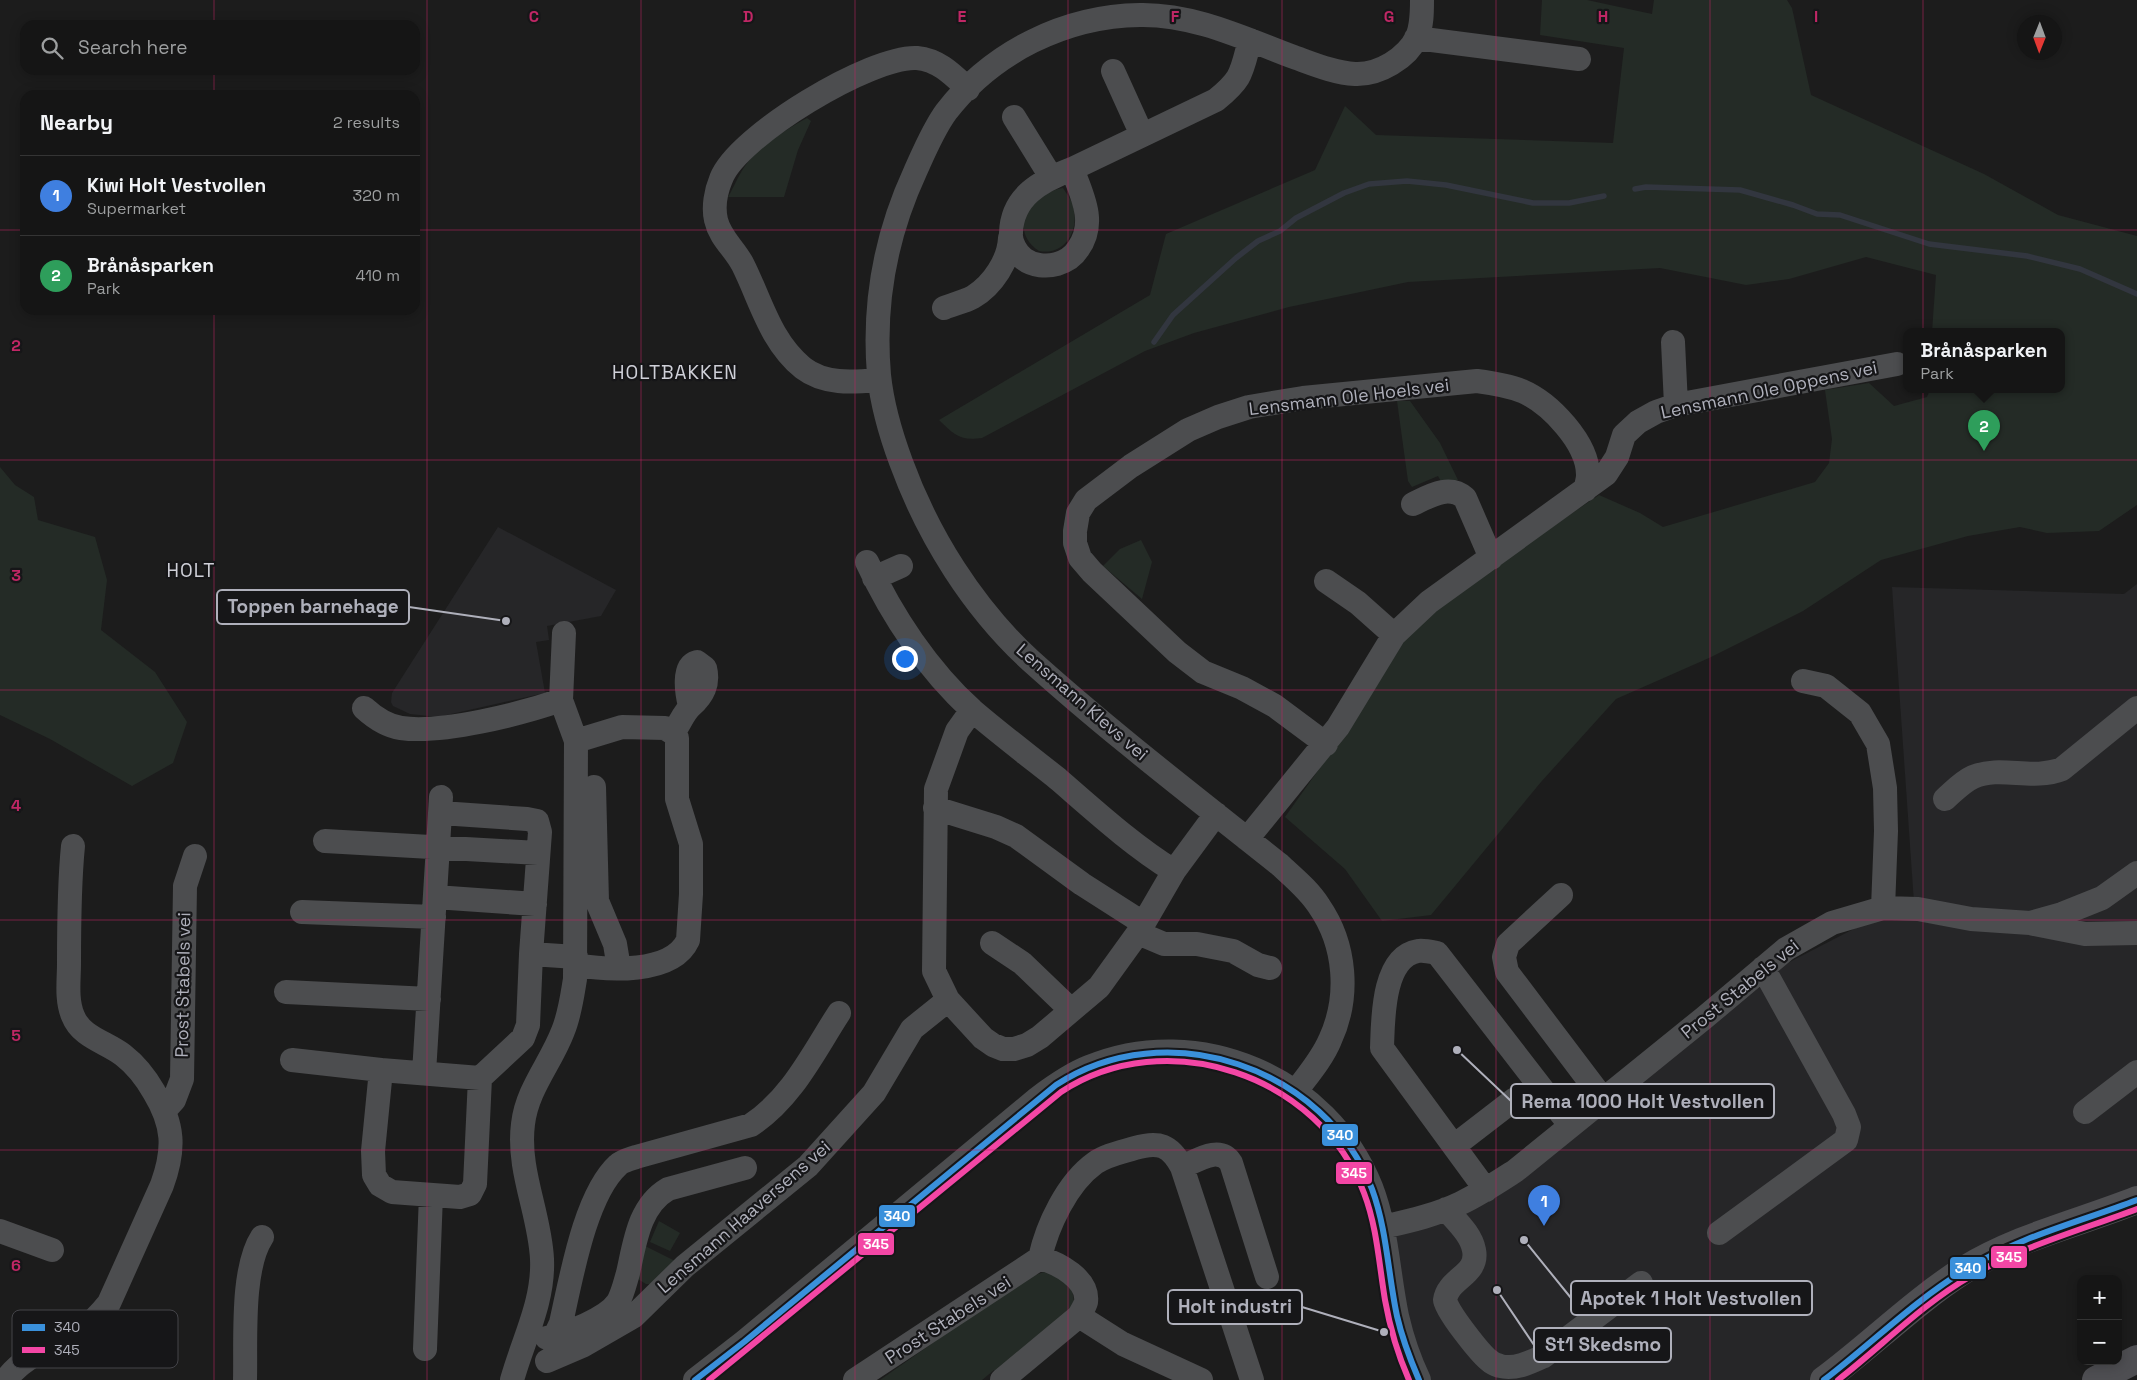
<!DOCTYPE html>
<meta charset="utf-8">
<style>
body{margin:0;font-family:"Space Grotesk",sans-serif;background:#1e1e1e;color:#f1f3f6}
.controls{position:absolute;right:15px;bottom:15px;display:grid;overflow:hidden;border-radius:10px;box-shadow:0 2px 12px #0003}
.controls button{width:45px;height:45px;display:grid;place-items:center;padding:0;border:0;border-bottom:1px solid #343434;background:#151515;color:#f1f3f6;font:25px sans-serif}
.compass{position:absolute;left:2017px;top:15px;width:45px;height:45px;border-radius:50%;background:#151515;box-shadow:0 2px 12px #0003;rotate:181deg}
.you{position:absolute;left:904px;top:658px;width:18px;height:18px;margin:-12px;border:4px solid #fff;border-radius:50%;background:#1a73e8;box-shadow:0 0 0 8px #1a73e833}
.badge{display:grid;place-items:center;width:32px;height:32px;border-radius:50%;background:#2563eb;color:#fff;font-size:16px;font-weight:700}
.pin{position:absolute;translate:-50% -41px;filter:drop-shadow(0 1px 2px #0008)}
.pin::after{content:'';position:absolute;top:26px;width:18px;height:15px;background:inherit;clip-path:polygon(0 0,100% 0,50% 100%)}
.popup{position:absolute;left:1903px;top:328px;width:162px;height:65px;box-sizing:border-box;display:grid;place-content:center;border-radius:10px;background:#151515;filter:drop-shadow(0 1px 4px #0005);font-size:16px;white-space:nowrap;color:#9d9fa0}
.popup b{font-size:19px;color:#f1f3f6}
.popup::after{content:'';position:absolute;left:50%;top:100%;margin-left:-10px;border:10px solid transparent;border-top-color:#151515}
.list{margin:0;padding:0;list-style:none}
h2{display:flex;justify-content:space-between;align-items:center;height:65px;margin:0;padding:0 20px;font-size:21px}
h2 small{font-size:16px;font-weight:400;color:#9d9fa0}
.list li{display:grid;grid-template-columns:32px 1fr auto;gap:15px;align-items:center;box-sizing:border-box;height:80px;padding:0 20px;border-top:1px solid #343434}
.list b{display:block;font-size:19px;white-space:nowrap}
.list p{margin:0;font-size:16px;white-space:nowrap;color:#9d9fa0}
.list em{font-size:16px;font-style:normal;color:#9d9fa0}
.icon{flex:none;width:28px;height:28px;fill:none;stroke:currentColor;stroke-width:2;stroke-linecap:round;stroke-linejoin:round}
.map{position:relative;flex:none;width:2137px;height:1380px;overflow:hidden}
.search{position:absolute;background:#151515;box-shadow:0 2px 12px #0003;left:20px;top:20px;width:400px;height:55px;display:flex;align-items:center;gap:12px;box-sizing:border-box;padding:0 18px;border-radius:15px;color:#9d9fa0;font-size:19px}
.panel{position:absolute;background:#151515;box-shadow:0 2px 12px #0003;left:20px;top:90px;width:400px;height:225px;border-radius:15px}
.map>svg:first-child{display:block}
.built{fill:#262628}
.green{fill:#242b26}
.lines{fill:none;stroke-linecap:round;stroke-linejoin:round}
.stream{stroke:#32363f;stroke-width:5.5}
.minor{stroke:#4c4d4f;stroke-width:24}
.major{stroke:#4f4f52;stroke-width:28}
.highway{stroke:#4e4e52;stroke-width:28}
.bus-1-casing{stroke:#161618;stroke-width:10}
.bus-2-casing{stroke:#161618;stroke-width:10}
.bus-1{stroke:#3a90db;stroke-width:6}
.bus-2{stroke:#f346a5;stroke-width:6}
.grid{fill:none;stroke:#c02765;stroke-width:1;stroke-opacity:0.55}
.labels{text-anchor:middle;stroke-width:4.5;stroke-linejoin:round;paint-order:stroke}
.street-label{font-size:18px;fill:#afb0bb;stroke:#161618}
.neighbourhood-label{font-size:19px;letter-spacing:1px;fill:#cfd0d8;stroke:#161618}
.key{fill:#161618;stroke:#444449;stroke-width:1}
.key-label{font-size:14px;fill:#afb0bb}
.grid-label{font-size:16px;text-anchor:middle;font-weight:bold;fill:#c02765;stroke:#161618;stroke-width:4.5;stroke-linejoin:round;paint-order:stroke}
.leader{fill:none;stroke:#afb0bb;stroke-width:2}
.callout-dot{fill:#afb0bb;stroke:#161618;stroke-width:2}
.callout{fill:#161618;stroke:#afb0bb;stroke-width:2}
.callout-label{font-size:19px;text-anchor:middle;font-weight:bold;fill:#afb0bb}
.line-badge{stroke:#161618;stroke-width:2}
.badge-label{font-size:14px;text-anchor:middle;font-weight:bold;fill:#fff}
</style>
<div class="map">
<svg width="2137" height="1380" viewBox="0 0 2137 1380">
<rect width="100%" height="100%" fill="#1c1c1c"/>
<path class="built" d="M498,527L616,590L601,616L547,626L549,640L536,642L545,693L438,717L410,714L393,706L391,702L392,693Z
M2137,584V1196L1981,1257L1818,1380H1423L1382,1239L1517,1164L1737,989L1875,918L1915,917L1892,587L2124,594Z"/>
<path class="green" d="M1542,0H1587L1652,14L1654,0H1787L1792,8L1811,95L1984,174L2058,215L2137,236V505L2099,531L2047,533L2020,527L1968,536L1881,560L1803,611L1709,658L1616,699L1541,782L1431,915L1382,921L1345,869L1285,817L1334,748L1405,632L1443,600L1599,495L1640,513L1663,527L1815,482L1829,463L1832,439L1825,390L1869,383L1894,406L1927,397L1930,390H2062V332H1932L1936,275L1866,257L1789,279L1746,285L1660,268L1408,282L1289,307L1194,333L1145,351L982,438C959,441 955,435 939,420L1150,295L1166,234L1315,170L1345,106L1376,135L1613,143L1624,48L1540,35Z
M807,118L811,121L798,150L784,197H728C734,187 738,176 745,166C759,145 786,130 807,118Z
M1063,188C1066,193 1071,199 1073,205C1080,229 1066,256 1039,251C1006,228 1032,193 1063,188Z
M1397,401H1410L1440,443L1458,480L1443,485L1438,476L1412,487L1408,481Z
M0,467L15,485L34,497L38,520L95,537L107,580L101,630L155,672L187,722L173,763L132,786L50,739L0,715Z
M1141,540L1152,562L1142,599L1103,566L1120,549Z
M659,1221L680,1233L670,1251L650,1242Z
M643,1245L679,1263L657,1284H646L636,1278Z
M1044,1272C1064,1272 1075,1287 1074,1307L999,1377L994,1370L982,1380H880L1024,1279Z"/>
<g class="lines">
<path class="stream" d="M1635,189L1646,187L1740,190L1793,205L1817,214L1840,215L1929,244L2027,256L2080,269L2137,294
M1154,342L1173,315L1236,258L1258,241L1280,231L1296,218L1344,193L1369,184L1407,181L1446,185L1533,203H1569L1604,196"/>
<path class="minor" d="M1416,38L1579,59
M1113,71L1142,135
M1014,117L1051,177
M1072,169C1082,195 1097,223 1078,249C1073,257 1067,261 1057,264C1047,267 1033,266 1024,259C1017,254 1010,242 1011,233C1012,196 1041,181 1072,169L1216,100C1243,78 1241,73 1250,40
M944,308C953,304 964,302 973,297C993,285 1009,260 1010,238
M1673,342L1676,405
M879,380C854,382 825,385 803,368C770,341 761,301 743,265C735,249 720,238 716,220C713,207 716,191 721,179C737,136 872,55 917,58C939,60 953,75 968,89
M1413,504C1430,496 1449,484 1465,498L1491,558
M867,562C892,616 928,670 972,710C1000,734 1029,756 1058,779C1095,811 1132,845 1174,871
M874,578L901,566
M1326,581L1358,603L1394,635
M1803,681L1826,686L1860,713L1878,744L1885,788L1886,831L1883,908
M364,708C375,718 387,726 401,728C442,734 521,714 561,700
M972,710L957,731L936,789L934,971L948,1000L983,1038L993,1045L1003,1049H1014L1027,1045L1040,1037L1099,987L1138,933L1174,871L1216,814
M673,733C679,725 684,712 691,706C703,695 709,684 705,668L697,662C682,666 687,694 690,706
M1326,744L1275,706L1242,688L1203,672L1177,652L1092,572L1080,558L1075,543V531L1078,513L1086,500L1131,466L1188,430L1218,417L1249,407L1303,398L1477,381C1492,383 1507,385 1522,391C1550,403 1588,443 1588,475C1588,480 1586,486 1585,490
M594,787L597,901L615,944L619,968
M1945,799C1954,791 1962,782 1973,777C2001,765 2032,781 2062,769L2137,708
M935,808L996,827L1016,836L1082,884L1143,923
M441,813L527,819L537,821L540,832L531,954
M1247,839L1338,727L1394,635L1429,602L1606,474L1617,457L1624,435L1638,422L1656,412L1676,405L1897,364
M325,841L538,853
M1561,895L1508,944L1504,957L1507,972L1603,1099
M435,897L535,904
M302,912L434,917
M2034,924L2085,934L2137,933
M1138,933L1164,944H1197L1233,951L1258,965L1270,968
M992,943L1022,963L1071,1010
M576,965C606,970 672,975 688,940L691,894V844L677,799V738L673,733L665,728L622,727L576,741
M286,992L429,999
M292,1060L381,1070
M424,1073L441,797
M480,1078L381,1070L373,1151L374,1175L380,1185L392,1192L460,1197L470,1194L475,1184L480,1078L523,1038L528,1025L531,954L576,957
M1296,1091C1308,1075 1322,1059 1330,1040C1350,997 1346,945 1319,906C1309,890 1294,878 1280,865C1196,798 1111,733 1031,661C973,608 928,536 901,462C891,435 882,404 879,375C873,304 885,237 915,172C924,152 933,130 946,112C992,52 1065,16 1140,15C1193,14 1243,38 1291,56C1311,63 1334,73 1355,74C1379,75 1407,58 1417,37C1422,26 1422,12 1422,0
M165,1110L174,1100L182,1079L185,886L195,856
M2085,1112L2137,1072
M1454,1146L1515,1099
M1182,1167C1198,1160 1220,1145 1231,1163L1267,1277
M1486,1190L1382,1048C1383,1021 1382,957 1418,951C1423,950 1432,952 1437,953L1570,1125
M1446,1209C1456,1221 1471,1234 1474,1250C1479,1275 1448,1278 1445,1300C1445,1309 1481,1355 1490,1361C1492,1363 1497,1365 1500,1366C1515,1370 1531,1362 1544,1356L1641,1283
M1383,1227C1409,1221 1436,1215 1461,1203C1480,1194 1498,1182 1515,1171L1704,1018L1786,949L1832,923L1883,908L1918,909L1971,919L2030,923L2062,914L2102,898L2137,873
M0,1231L52,1250
M1719,1233L1846,1140L1849,1127L1844,1114L1763,968
M1040,1258C1047,1226 1067,1183 1095,1163C1106,1155 1122,1152 1135,1148C1159,1141 1170,1145 1182,1167L1252,1380
M555,1336L561,1323C571,1279 585,1195 618,1165C622,1161 630,1159 636,1157L751,1125C792,1098 813,1053 839,1013
M547,1338C567,1333 606,1320 618,1302C623,1293 625,1283 628,1273C635,1242 639,1206 668,1189L745,1168
M425,1349L431,1195
M547,1361L582,1346L634,1316L685,1266L808,1166L874,1093L912,1029L948,1000
M6,1380C23,1355 56,1346 81,1330C92,1323 101,1313 109,1303L162,1185C175,1149 174,1125 154,1092C146,1078 136,1065 123,1055C106,1042 81,1037 73,1016C66,1000 69,980 69,964C69,924 69,885 73,846
M245,1380C246,1341 241,1269 262,1237
M512,1380C523,1340 544,1302 542,1259C540,1214 517,1170 523,1124C527,1089 551,1063 563,1031C570,1014 572,997 575,979L576,741L561,700L564,633
M695,1380L744,1342L1038,1098C1054,1086 1071,1074 1089,1067C1198,1022 1328,1078 1371,1187C1387,1228 1388,1273 1397,1316C1402,1338 1409,1359 1419,1380
M855,1380L1040,1258C1058,1263 1089,1279 1086,1302C1085,1306 1081,1312 1079,1316L1123,1344L1201,1380
M1002,1380L1079,1316"/>
<path class="major" d="M1824,1380C1871,1345 1914,1302 1964,1270C2018,1237 2079,1223 2137,1200"/>
<path class="highway" d="M2096,1380L2137,1359"/>
<defs>
<path id="bus-1" d="M695,1380L744,1342L1056,1085C1166,1013 1326,1067 1372,1189C1387,1230 1388,1274 1397,1316C1402,1338 1410,1359 1419,1380
M1824,1380C1871,1344 1914,1301 1965,1270C2018,1237 2079,1222 2137,1200"/>
<path id="bus-2" d="M709,1380L1061,1092C1166,1023 1320,1075 1364,1193C1377,1227 1379,1264 1385,1300C1390,1328 1398,1355 1409,1380
M1838,1380C1882,1346 1922,1304 1971,1276C2023,1246 2081,1230 2137,1209"/>
</defs>
<use href="#bus-1" class="bus-1-casing"/>
<use href="#bus-2" class="bus-2-casing"/>
<use href="#bus-1" class="bus-1"/>
<use href="#bus-2" class="bus-2"/>
</g>
<path class="grid" d="M214,0V25M427,0V1380M641,0V1380M855,0V1380M1068,0V1380M1282,0V1380M1496,0V1380M1710,0V1380M1923,0V1380M214,70V95M0,230H25M415,230H2137M214,310V1380M0,460H2137M0,690H2137M0,920H2137M0,1150H2137"/>
<g class="labels">
<g class="street-label">
<text transform="translate(1769 390) rotate(-12)" y="6">Lensmann Ole Oppens vei</text>
<text transform="translate(1349 397) rotate(-7)" y="6">Lensmann Ole Hoels vei</text>
<text transform="translate(1082 702) rotate(41)" y="6">Lensmann Klevs vei</text>
<text transform="translate(183 985) rotate(-89)" y="6">Prost Stabels vei</text>
<text transform="translate(1740 989) rotate(-39)" y="6">Prost Stabels vei</text>
<text transform="translate(744 1217) rotate(-41)" y="6">Lensmann Haaversens vei</text>
<text transform="translate(948 1320) rotate(-33)" y="6">Prost Stabels vei</text>
</g>
<g class="neighbourhood-label">
<text x="675" y="379">HOLTBAKKEN</text>
<text x="191" y="577">HOLT</text>
</g>
</g>
<rect x="12" y="1310" width="166" height="58" rx="8" class="key"/>
<rect x="22" y="1324" width="23" height="7" fill="#3a90db"/>
<rect x="22" y="1347" width="23" height="6" fill="#f346a5"/>
<g class="key-label">
<text x="54" y="1332">340</text>
<text x="54" y="1355">345</text>
</g>
<g class="grid-label">
<text x="534" y="22">C</text>
<text x="748" y="22">D</text>
<text x="962" y="22">E</text>
<text x="1175" y="22">F</text>
<text x="1389" y="22">G</text>
<text x="1603" y="22">H</text>
<text x="1816" y="22">I</text>
<text x="16" y="351">2</text>
<text x="16" y="581">3</text>
<text x="16" y="811">4</text>
<text x="16" y="1041">5</text>
<text x="16" y="1271">6</text>
</g>
<path class="leader" d="M506 621L409 607M1457 1050L1511 1101M1524 1240L1571 1298M1384 1332L1302 1307M1497 1290L1534 1345"/>
<g class="callout-dot">
<circle cx="506" cy="621" r="5"/>
<circle cx="1457" cy="1050" r="5"/>
<circle cx="1524" cy="1240" r="5"/>
<circle cx="1384" cy="1332" r="5"/>
<circle cx="1497" cy="1290" r="5"/>
</g>
<g class="callout">
<rect x="217" y="590" width="192" height="34" rx="5"/>
<rect x="1511" y="1084" width="263" height="34" rx="5"/>
<rect x="1571" y="1281" width="241" height="34" rx="5"/>
<rect x="1168" y="1290" width="134" height="34" rx="5"/>
<rect x="1534" y="1328" width="137" height="34" rx="5"/>
</g>
<g class="callout-label">
<text x="313" y="613">Toppen barnehage</text>
<text x="1643" y="1108">Rema 1000 Holt Vestvollen</text>
<text x="1691" y="1305">Apotek 1 Holt Vestvollen</text>
<text x="1235" y="1313">Holt industri</text>
<text x="1603" y="1351">St1 Skedsmo</text>
</g>
<g class="line-badge">
<rect x="1321" y="1123" width="38" height="24" rx="5" fill="#3a90db"/>
<rect x="1335" y="1161" width="38" height="24" rx="5" fill="#f346a5"/>
<rect x="878" y="1204" width="38" height="24" rx="5" fill="#3a90db"/>
<rect x="857" y="1232" width="38" height="24" rx="5" fill="#f346a5"/>
<rect x="1990" y="1245" width="38" height="24" rx="5" fill="#f346a5"/>
<rect x="1949" y="1256" width="38" height="24" rx="5" fill="#3a90db"/>
</g>
<g class="badge-label">
<text x="1340" y="1140">340</text>
<text x="1354" y="1178">345</text>
<text x="897" y="1221">340</text>
<text x="876" y="1249">345</text>
<text x="2009" y="1262">345</text>
<text x="1968" y="1273">340</text>
</g>
</svg>
<div class="controls">
<button>+</button>
<button>−</button>
</div>
<svg class="compass" viewBox="-18 -18 36 36"><path d="M0-13l5 13h-10z" fill="#e53935"/><path d="M0 13l5-13h-10z" fill="#9d9fa0"/></svg>
<div class="you"></div>
<div class="pin badge" style="left:1544px;top:1226px;background:#3f7fe0">1</div>
<div class="pin badge" style="left:1984px;top:451px;background:#2e9e5b">2</div>
<div class="popup"><b>Brånåsparken</b>Park</div>
<div class="search"><svg class="icon" aria-label="search" viewBox="0 0 24 24"><circle cx="10" cy="10" r="6"/><path d="M15 15l6 6"/></svg>Search here</div>
<section class="panel">
<h2>Nearby<small>2 results</small></h2>
<ul class="list">
<li><span class="badge" style="background:#3f7fe0">1</span><div><b>Kiwi Holt Vestvollen</b><p>Supermarket</p></div><em>320 m</em></li>
<li><span class="badge" style="background:#2e9e5b">2</span><div><b>Brånåsparken</b><p>Park</p></div><em>410 m</em></li>
</ul>
</section>
</div>
